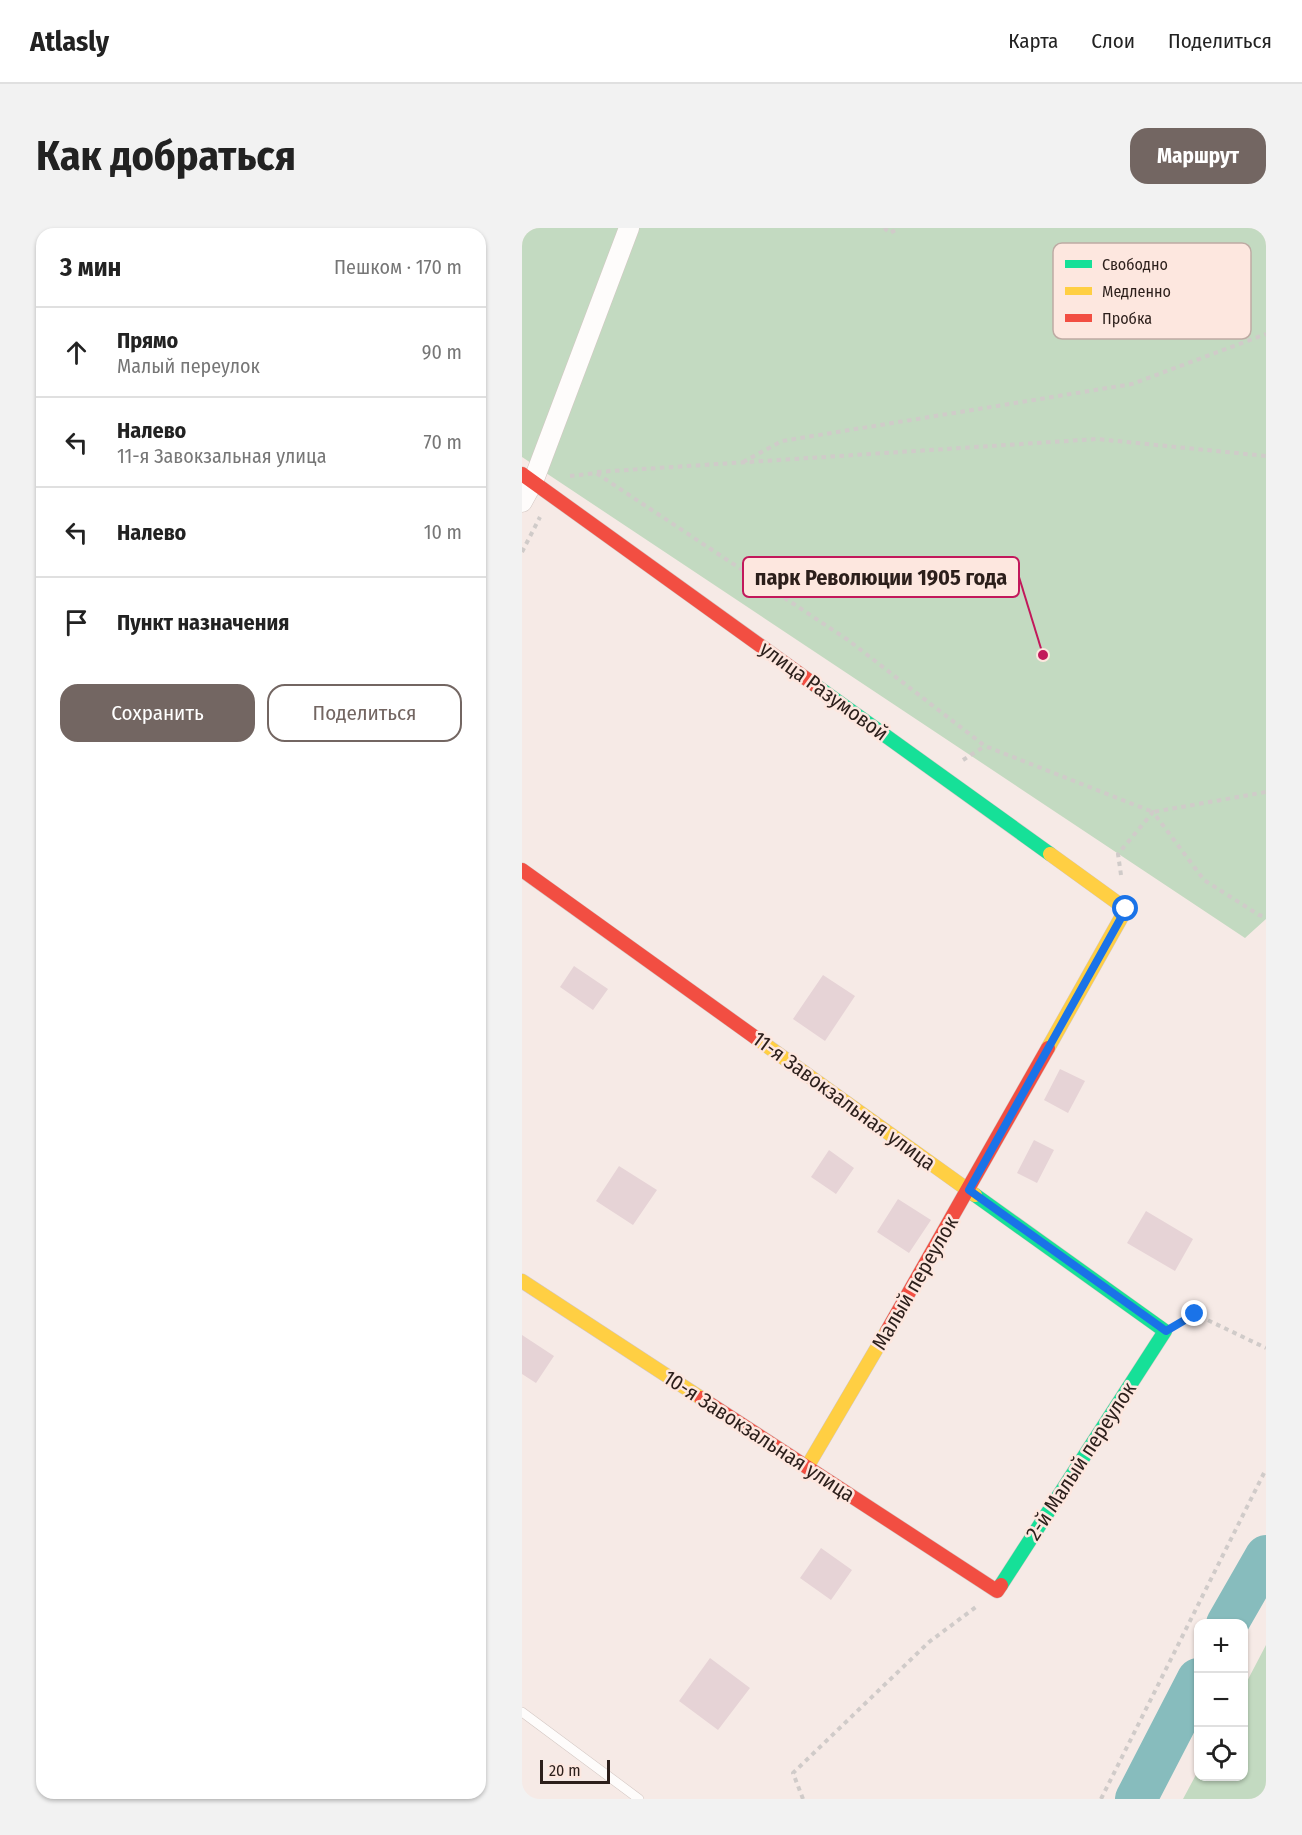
<!DOCTYPE html>
<html lang="ru">
<meta charset="utf-8">
<style>
body{margin:0;font-family:"Fira Sans Condensed",sans-serif;background:#f2f2f2;color:#222}
.controls{position:absolute;right:18px;bottom:18px;display:grid;overflow:hidden;border-radius:12px;box-shadow:0 2px 4px #0004}
.controls button{width:54px;height:54px;display:grid;place-items:center;padding:0;border:0;border-bottom:2px solid #e0e0e0;background:#fff;color:#222;font:30px sans-serif}
.scale{position:absolute;left:18px;bottom:15px;width:70px;box-sizing:border-box;padding-left:6px;border:3px solid #2c1f1b;border-top:0;font-size:16px;line-height:21px;white-space:nowrap;color:#2c1f1b;-webkit-text-stroke:4px #fde7df;paint-order:stroke}
.stop{position:absolute;width:18px;height:18px;margin:-14px;border:4px solid #1a73e8;border-radius:50%;background:#fff}
.stop.end{background:#1a73e8;border-color:#fff;box-shadow:0 2px 6px #0008}
.list{margin:0;padding:0;list-style:none}
h2{display:flex;justify-content:space-between;align-items:center;height:78px;margin:0;padding:0 24px;font-size:26px}
h2 small{font-size:20px;font-weight:400;color:#767676}
.list li{display:grid;grid-template-columns:39px 1fr auto;gap:18px;align-items:center;box-sizing:border-box;height:90px;padding:0 24px;border-top:2px solid #e0e0e0}
.list b{display:block;font-size:22px;white-space:nowrap}
.list p{margin:0;font-size:20px;white-space:nowrap;color:#767676}
.list em{font-size:20px;font-style:normal;color:#767676}
.actions{display:flex;gap:12px;padding:18px 24px}
.actions a{flex:1;padding:14px 0;border:2px solid #736662;border-radius:18px;text-align:center;font-size:21px;color:#736662}
.actions .main{background:#736662;color:#fff}
.icon{flex:none;width:33px;height:33px;fill:none;stroke:currentColor;stroke-width:2;stroke-linecap:round;stroke-linejoin:round}
.map{position:relative;flex:none;width:744px;height:1571px;overflow:hidden;border-radius:18px}
header{display:flex;align-items:center;gap:36px;box-sizing:border-box;height:84px;padding:0 30px;background:#fff;border-bottom:2px solid #e0e0e0}
header strong{font-size:28px}
nav{display:flex;gap:33px;margin-inline-start:auto;font-size:21px}
.intro{display:flex;align-items:center;justify-content:space-between;box-sizing:border-box;height:144px;padding:0 36px}
h1{margin:0;font-size:42px}
.button{padding:15px 27px;border-radius:18px;background:#736662;color:#fff;font-size:21px;font-weight:700}
main{display:flex;gap:36px;padding:0 36px}
aside{flex:1;background:#fff;border-radius:18px;box-shadow:0 2px 4px #0004}
.map>svg:first-child{display:block}
.forest{fill:#c3dac1}
.lines{fill:none;stroke-linecap:round;stroke-linejoin:round}
.river{stroke:#87bcbd;stroke-width:42}
.building{fill:#e6d3d6}
.lane-casing{stroke:#d3c7c3;stroke-width:10}
.street-casing{stroke:#d3c7c3;stroke-width:21}
.fast-casing{stroke:#d3c7c3;stroke-width:15}
.slow-casing{stroke:#d3c7c3;stroke-width:15}
.jam-casing{stroke:#d3c7c3;stroke-width:15}
.path{stroke:#d0cbc9;stroke-width:4;stroke-dasharray:4.5 4.5;stroke-linecap:butt}
.lane{stroke:#fefcfb;stroke-width:9}
.street{stroke:#fefcfb;stroke-width:20}
.fast{stroke:#16e098;stroke-width:14}
.slow{stroke:#ffcf43;stroke-width:14}
.jam{stroke:#f24e42;stroke-width:14}
.route{stroke:#1a73e8;stroke-width:8}
.labels{text-anchor:middle;stroke-width:5;stroke-linejoin:round;paint-order:stroke}
.street-label{font-size:21px;fill:#2c1f1b;stroke:#fde7df}
.key{fill:#fde7df;stroke:#beaba4;stroke-width:1.5}
.key-label{font-size:16px;fill:#2c1f1b}
.leader{fill:none;stroke:#c2185b;stroke-width:2}
.callout-dot{fill:#c2185b;stroke:#fde7df;stroke-width:2}
.callout{fill:#fde7df;stroke:#c2185b;stroke-width:2}
.callout-label{font-size:22px;text-anchor:middle;font-weight:bold;fill:#2c1f1b}
</style>
<header>
<strong>Atlasly</strong>
<nav><a>Карта</a><a>Слои</a><a>Поделиться</a></nav>
</header>
<div class="intro"><h1>Как добраться</h1><a class="button">Маршрут</a></div>
<main>
<aside>
<h2>3 мин<small>Пешком · 170 m</small></h2>
<ul class="list">
<li><svg class="icon" aria-label="ahead" viewBox="0 0 24 24"><path d="M12 20V5M6 11l6-6 6 6"/></svg><div><b>Прямо</b><p>Малый переулок</p></div><em>90 m</em></li>
<li><svg class="icon" aria-label="left" viewBox="0 0 24 24"><path d="M17 20v-9H6M10 6l-5 5 5 5"/></svg><div><b>Налево</b><p>11-я Завокзальная улица</p></div><em>70 m</em></li>
<li><svg class="icon" aria-label="left" viewBox="0 0 24 24"><path d="M17 20v-9H6M10 6l-5 5 5 5"/></svg><div><b>Налево</b></div><em>10 m</em></li>
<li><svg class="icon" aria-label="arrive" viewBox="0 0 24 24"><path d="M6 21V4h12l-3 4 3 4H6"/></svg><div><b>Пункт назначения</b></div></li>
</ul>
<div class="actions"><a class="main">Сохранить</a><a>Поделиться</a></div>
</aside>
<div class="map">
<svg width="744" height="1571" viewBox="0 0 744 1571">
<rect width="100%" height="100%" fill="#f6eae6"/>
<path class="forest" d="M0,0H744V691L723,710L0,229Z
M744,1417V1571H661L676,1543V1548H722V1459Z"/>
<g class="lines">
<path class="river" d="M705,1396L744,1328
M614,1571L676,1451"/>
</g>
<path class="building" d="M52,738L86,761L71,782L38,759Z
M301,747L333,768L303,813L271,791Z
M538,841L563,853L546,885L522,872Z
M512,912L532,922L515,955L495,945Z
M307,922L332,940L314,966L289,949Z
M97,938L135,962L111,997L74,973Z
M376,971L409,992L387,1025L355,1004Z
M624,983L671,1011L653,1043L605,1015Z
M0,1107L32,1128L14,1155L0,1146Z
M299,1320L330,1342L309,1372L278,1350Z
M188,1430L228,1460L196,1502L157,1473Z"/>
<g class="lines">
<defs>
<path id="lane" d="M0,1484L117,1571"/>
<path id="street" d="M0,274L11,254L107,0"/>
<path id="fast" d="M293,457L528,626
M453,967L643,1103L479,1357"/>
<path id="slow" d="M234,810L453,967
M526,820L604,681L528,626
M0,1053L179,1170
M285,1239L365,1103"/>
<path id="jam" d="M0,246L293,457
M0,642L234,810
M365,1103L526,820
M179,1170L475,1363L479,1357"/>
</defs>
<use href="#lane" class="lane-casing"/>
<use href="#street" class="street-casing"/>
<use href="#fast" class="fast-casing"/>
<use href="#slow" class="slow-casing"/>
<use href="#jam" class="jam-casing"/>
<path class="path" d="M362,0L368,5L377,0
M221,234L260,213L610,156L744,106
M75,244L575,211L744,228
M48,248L74,245L326,412L463,518L631,584L744,564
M0,324L18,289
M441,532L463,518
M599,647L596,626L631,584L682,652L737,687L744,689
M662,1092L673,1086L744,1120
M281,1571L271,1545L407,1414L454,1379
M579,1571L744,1241"/>
<use href="#lane" class="lane"/>
<use href="#street" class="street"/>
<use href="#fast" class="fast"/>
<use href="#slow" class="slow"/>
<use href="#jam" class="jam"/>
</g>
<g class="lines">
<path class="route" d="M604,681L447,962L644,1103L673,1086"/>
</g>
<g class="labels">
<g class="street-label">
<text transform="translate(302 463) rotate(36)" y="7">улица Разумовой</text>
<text transform="translate(322 873) rotate(36)" y="7">11-я Завокзальная улица</text>
<text transform="translate(393 1055) rotate(-60)" y="7">Малый переулок</text>
<text transform="translate(237 1208) rotate(33)" y="7">10-я Завокзальная улица</text>
<text transform="translate(559 1233) rotate(-57)" y="7">2-й Малый переулок</text>
</g>
</g>
<rect x="531" y="15" width="198" height="96" rx="9" class="key"/>
<rect x="543" y="32" width="27" height="8" fill="#16e098"/>
<rect x="543" y="59" width="27" height="8" fill="#ffcf43"/>
<rect x="543" y="86" width="27" height="8" fill="#f24e42"/>
<g class="key-label">
<text x="580" y="42">Свободно</text>
<text x="580" y="69">Медленно</text>
<text x="580" y="96">Пробка</text>
</g>
<path class="leader" d="M521 427L497 349"/>
<circle class="callout-dot" cx="521" cy="427" r="6"/>
<rect class="callout" x="221" y="329" width="276" height="40" rx="6"/>
<g class="callout-label">
<text x="359" y="357">парк Революции 1905 года</text>
</g>
</svg>
<div class="controls">
<button>+</button>
<button>−</button>
<button><svg class="icon" aria-label="locate" viewBox="0 0 24 24"><circle cx="12" cy="12" r="6"/><path d="M12 2v4M12 18v4M2 12h4M18 12h4"/></svg></button>
</div>
<div class="scale">20 m</div>
<div class="stop" style="left:604px;top:681px"></div>
<div class="stop end" style="left:673px;top:1086px"></div>
</div>
</main>
